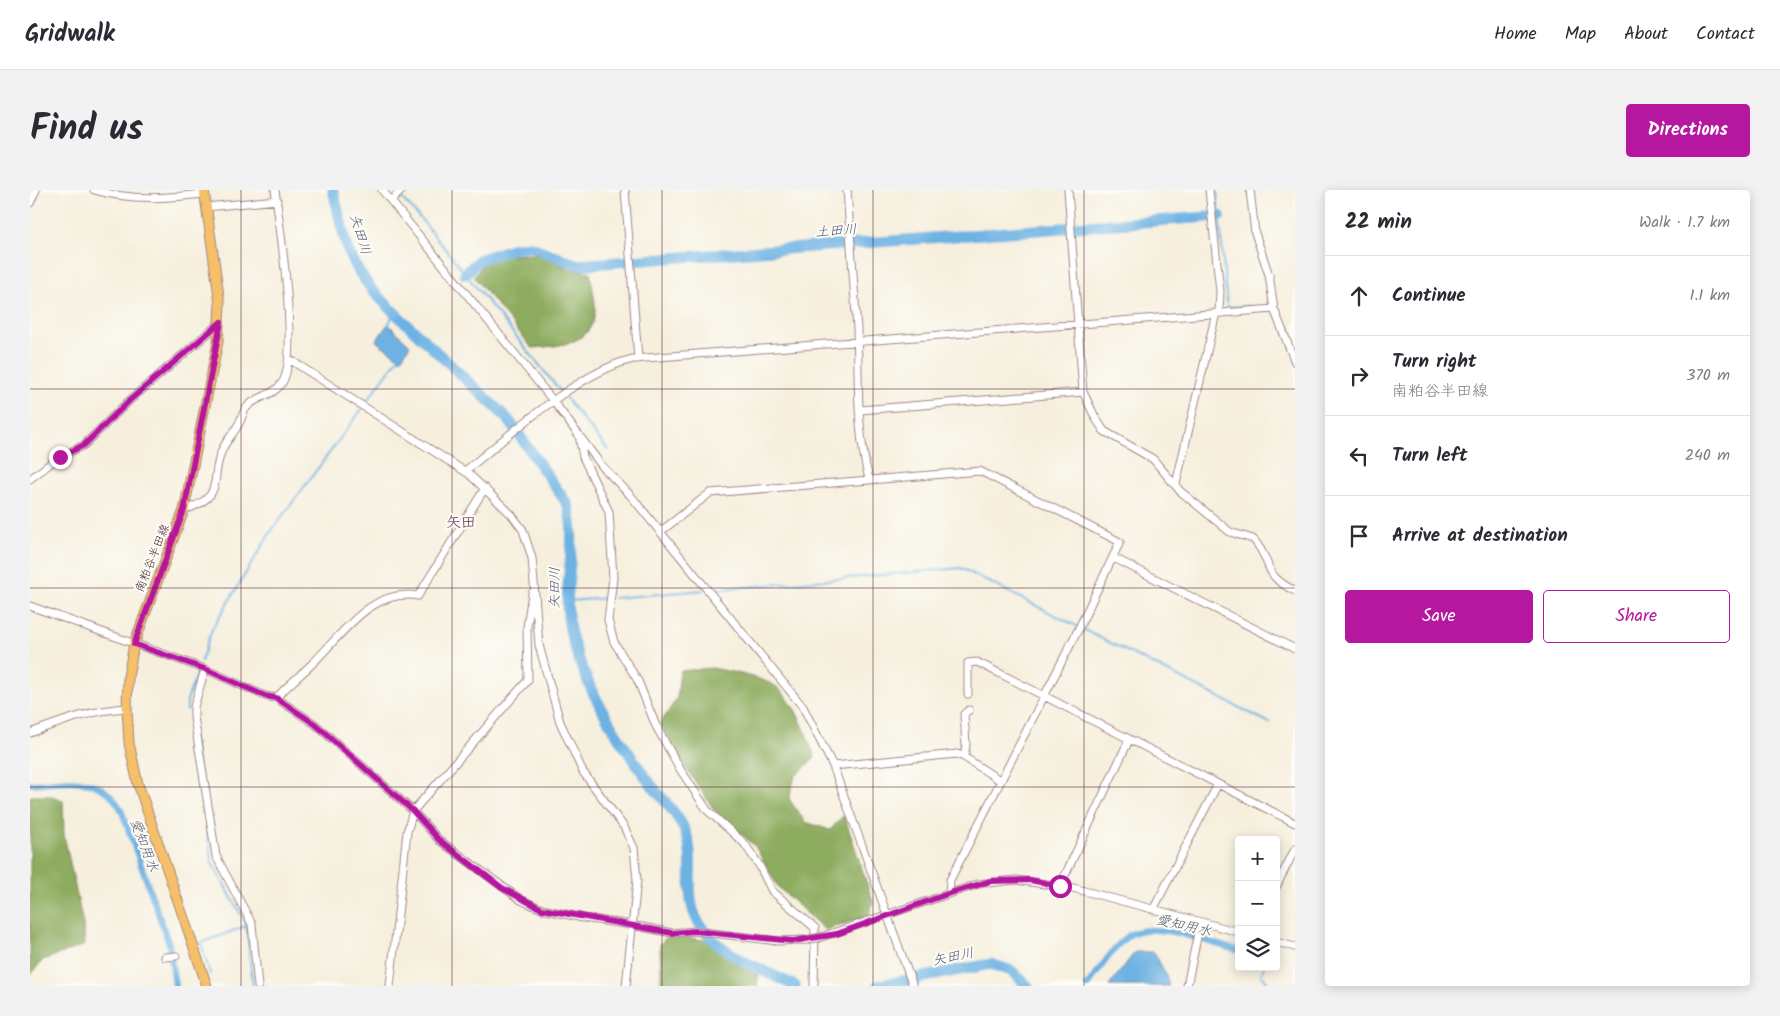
<!DOCTYPE html>
<meta charset="utf-8">
<style>
body{margin:0;font-family:Kalam,"Klee One",sans-serif;background:#f2f2f3;color:#2b2b33}
.controls{position:absolute;right:15px;bottom:15px;display:grid;overflow:hidden;border-radius:5px;box-shadow:0 2px 12px #0003}
.controls button{width:45px;height:45px;display:grid;place-items:center;padding:0;border:0;border-bottom:1px solid #e1e1e2;background:#fff;color:#2b2b33;font:25px sans-serif}
.stop{position:absolute;width:15px;height:15px;margin:-11px;border:4px solid #b5179e;border-radius:50%;background:#fff}
.stop.end{background:#b5179e;border-color:#fff;box-shadow:0 1px 5px #0008}
.list{margin:0;padding:0;list-style:none}
h2{display:flex;justify-content:space-between;align-items:center;height:65px;margin:0;padding:0 20px;font-size:21px}
h2 small{font-size:16px;font-weight:400;color:#7c7c81}
.list li{display:grid;grid-template-columns:32px 1fr auto;gap:15px;align-items:center;box-sizing:border-box;height:80px;padding:0 20px;border-top:1px solid #e1e1e2}
.list b{display:block;font-size:19px;white-space:nowrap}
.list p{margin:0;font-size:16px;white-space:nowrap;color:#7c7c81}
.list em{font-size:16px;font-style:normal;color:#7c7c81}
.actions{display:flex;gap:10px;padding:15px 20px}
.actions a{flex:1;padding:11px 0;border:1px solid #b5179e;border-radius:5px;text-align:center;font-size:18px;color:#b5179e}
.actions .main{background:#b5179e;color:#fff}
.icon{flex:none;width:28px;height:28px;fill:none;stroke:currentColor;stroke-width:2;stroke-linecap:round;stroke-linejoin:round}
.map{position:relative;flex:none;width:1265px;height:796px;overflow:hidden;border-radius:5px}
header{display:flex;align-items:center;gap:30px;box-sizing:border-box;height:70px;padding:0 25px;background:#fff;border-bottom:1px solid #e1e1e2}
header strong{font-size:24px}
nav{display:flex;gap:28px;margin-inline-start:auto;font-size:18px}
.intro{display:flex;align-items:center;justify-content:space-between;box-sizing:border-box;height:120px;padding:0 30px}
h1{margin:0;font-size:35px}
.button{padding:12px 22px;border-radius:5px;background:#b5179e;color:#fff;font-size:18px;font-weight:700}
main{display:flex;gap:30px;padding:0 30px}
aside{flex:1;background:#fff;border-radius:5px;box-shadow:0 2px 12px #0003}
.map>svg:first-child{display:block}
.forest{fill:#8dac5f;stroke:#6c6645}
.water{fill:#6db2e3;stroke:#5c6887}
.lines{fill:none;stroke-linecap:round;stroke-linejoin:round}
.stream{stroke:#6db2e3;stroke-width:2}
.canal{stroke:#6db2e3;stroke-width:6}
.river{stroke:#6db2e3;stroke-width:11}
.minor-casing{stroke:#a08784;stroke-width:9}
.major-casing{stroke:#a08784;stroke-width:11}
.minor{stroke:#fff;stroke-width:7}
.major{stroke:#f6c06b;stroke-width:9}
.minor-bridge-casing{stroke:#a08784;stroke-width:9;stroke-linecap:butt}
.minor-bridge{stroke:#fff;stroke-width:7}
.route{stroke:#b5179e;stroke-width:6}
.grid{fill:none;stroke:#4a1f2b;stroke-width:1;stroke-opacity:0.55}
.labels{text-anchor:middle;stroke-width:4;stroke-linejoin:round;paint-order:stroke}
.street-label{font-size:12px;fill:#4a1f2b;stroke:#fdfcf7}
.water-label{font-size:14px;font-style:italic;fill:#585a75;stroke:#fdfcf7}
.quarter-label{font-size:15px;font-weight:bold;fill:#844f68;stroke:#fdfcf7}
</style>
<header>
<strong>Gridwalk</strong>
<nav><a>Home</a><a>Map</a><a>About</a><a>Contact</a></nav>
</header>
<div class="intro"><h1>Find us</h1><a class="button">Directions</a></div>
<main>
<div class="map">
<svg width="1265" height="796" viewBox="0 0 1265 796">
<rect width="100%" height="100%" fill="#fdfcf7"/>
<filter id="ink" filterUnits="userSpaceOnUse"><feTurbulence type="fractalNoise" baseFrequency=".02" numOctaves="2"/><feDisplacementMap in="SourceGraphic" scale="10" xChannelSelector="R" yChannelSelector="G"/><feConvolveMatrix kernelMatrix="1 2 1 2 8 2 1 2 1" color-interpolation-filters="sRGB"/></filter>
<filter id="wash" filterUnits="userSpaceOnUse"><feTurbulence type="fractalNoise" baseFrequency=".0096" numOctaves="4" result="noise"/><feDisplacementMap in="SourceGraphic" scale="20" xChannelSelector="R" yChannelSelector="G"/><feGaussianBlur stdDeviation="1.12" result="paint"/><feColorMatrix in="noise" values="0 0 0 0 0 0 0 0 0 0 0 0 0 0 0 0 0 1.4 0 .05"/><feComposite in="paint" operator="in"/></filter>
<g filter="url(#wash)">
<rect width="100%" height="100%" fill="#f6efdd"/>
<path class="forest" d="M510,64L540,79L560,82C561,94 566,109 565,121C563,155 528,156 502,158L444,87L455,71L474,65Z
M682,478C697,481 737,488 748,498C768,516 776,544 785,568L765,586L759,609L775,632L800,640L814,625L843,712L838,726L795,740L748,697L725,656L685,621L657,580L630,534L647,508L650,481Z
M0,606H23L33,611L34,645L53,734L55,755L13,770L0,785Z
M639,745L680,751L699,766L729,779L727,796H631L630,754Z"/>
<path class="water" d="M358,134L380,155L371,169L346,151Z
M1105,762H1124L1136,785L1139,796H1079Z"/>
<g class="lines">
<path class="stream" d="M1187,0L1197,117L1222,116
M369,5L391,29L531,202
M358,136L364,122
M534,206L578,260
M334,215L370,166
M681,400L931,378L1240,533
M584,408L674,400
M538,411L579,408
M171,471L182,439L242,340L332,219
M157,520V510L167,483
M163,544L182,673L216,733L223,796
M1234,777L1231,785L1241,796
M180,784L171,753L216,736"/>
<path class="canal" d="M0,594C37,592 69,582 91,619L139,754L145,796
M1057,796C1070,780 1082,758 1098,746C1122,728 1182,754 1209,761"/>
<path class="river" d="M303,0L317,58L329,82L343,101L364,122L478,229L538,315C549,355 531,398 540,439C552,493 585,545 617,589C629,606 647,622 655,641C669,672 649,710 673,739C693,766 736,781 765,796
M435,84L449,70L484,58L502,57L548,75L1190,26
M847,796L961,774L982,781L998,796"/>
</g>
</g>
<g filter="url(#ink)">
<g class="lines">
<defs>
<path id="minor" d="M64,0C102,11 136,8 174,4
M352,0L524,212L572,276L601,306L773,517L803,576L883,796
M595,0L608,169
M817,0L827,139C829,189 826,241 839,289
M1038,0L1053,202L1065,227L1074,241L1123,269L1150,301L1200,342L1223,349C1244,372 1230,384 1265,401
M1179,0L1190,101L1189,123
M1220,0L1225,43L1239,85L1244,119L1265,172
M362,10L372,0
M0,13L6,0
M176,17L247,10
M259,169L439,284L481,324L493,340L502,368L509,455L530,532L553,582L594,637L604,658L607,690L596,796
M830,220L1053,202
M549,245L553,267L579,322L583,388L578,430L584,452L608,491L626,536L650,579L677,620L714,653L729,675L742,701L785,738L784,796
M435,281C480,245 548,182 603,169L1244,119
M0,289L25,270L54,255L100,210L190,133
M1146,294L1186,123
M154,320C198,306 178,289 193,258C198,248 207,240 211,229C213,224 214,219 218,216C228,206 243,206 252,193C269,168 250,35 245,0
M630,342L680,303L950,281L1090,352L1048,440L920,690L919,703
M1084,368L1265,459
M0,416L175,479L235,506L246,508L285,534L383,621L409,650L491,710L512,719L553,728L602,735L642,743L665,741L748,751L777,750
M175,479L164,517V527L186,666L222,734L228,796
M938,504V473L947,472L1265,633
M246,508C258,495 273,483 285,471C314,442 342,398 388,406L455,298
M0,543C33,531 61,520 97,518
M934,567L936,555L934,524L939,520
M803,576L927,564L934,567L971,591
M1030,696L1099,550
M1246,697L1265,659
M1123,720L1188,594
M791,747L948,694L986,690L1043,698L1209,742
M1246,752L1265,757
M135,767L146,766
M360,796L377,642L383,621L498,490L497,437L502,403
M1157,796L1170,733"/>
<path id="major" d="M174,0L190,113L188,152L154,320L104,454L98,487L97,518L99,553L108,594L177,796"/>
</defs>
<use href="#minor" class="minor-casing"/>
<use href="#major" class="major-casing"/>
<use href="#minor" class="minor"/>
<use href="#major" class="major"/>
<defs>
<path id="minor-bridge" d="M777,750L791,747"/>
</defs>
<use href="#minor-bridge" class="minor-bridge-casing"/>
<use href="#minor-bridge" class="minor-bridge"/>
</g>
</g>
<g class="lines" filter="url(#ink)">
<path class="route" d="M30,267L54,255L100,210L191,132L154,320L104,454L175,479L235,506L246,508L285,534L383,621L409,650L472,698L512,719L642,743L665,741L763,751L807,744L920,703L961,691L1000,690L1030,696"/>
</g>
<path class="grid" d="M211,0V796M422,0V796M632,0V796M843,0V796M1054,0V796M0,199H1265M0,398H1265M0,597H1265"/>
<g class="labels">
<g class="street-label">
<text transform="translate(122 368) rotate(-68)" y="4">南粕谷半田線</text>
</g>
<g class="water-label">
<text transform="translate(806 40) rotate(-4)" y="5">土田川</text>
<text transform="translate(331 44) rotate(73)" y="5">矢田川</text>
<text transform="translate(524 398) rotate(-89)" y="5">矢田川</text>
<text transform="translate(115 655) rotate(69)" y="5">愛知用水</text>
<text transform="translate(1154 735) rotate(13)" y="5">愛知用水</text>
<text transform="translate(923 766) rotate(-11)" y="5">矢田川</text>
</g>
<g class="quarter-label">
<text x="431" y="337">矢田</text>
</g>
</g>
</svg>
<div class="controls">
<button>+</button>
<button>−</button>
<button><svg class="icon" aria-label="layers" viewBox="0 0 24 24"><path d="M12 4l9 5-9 5-9-5zM3 14l9 5 9-5"/></svg></button>
</div>
<div class="stop" style="left:1030px;top:696px"></div>
<div class="stop end" style="left:30px;top:267px"></div>
</div>
<aside>
<h2>22 min<small>Walk · 1.7 km</small></h2>
<ul class="list">
<li><svg class="icon" aria-label="ahead" viewBox="0 0 24 24"><path d="M12 20V5M6 11l6-6 6 6"/></svg><div><b>Continue</b></div><em>1.1 km</em></li>
<li><svg class="icon" aria-label="right" viewBox="0 0 24 24"><path d="M7 20v-9h11M14 6l5 5-5 5"/></svg><div><b>Turn right</b><p>南粕谷半田線</p></div><em>370 m</em></li>
<li><svg class="icon" aria-label="left" viewBox="0 0 24 24"><path d="M17 20v-9H6M10 6l-5 5 5 5"/></svg><div><b>Turn left</b></div><em>240 m</em></li>
<li><svg class="icon" aria-label="arrive" viewBox="0 0 24 24"><path d="M6 21V4h12l-3 4 3 4H6"/></svg><div><b>Arrive at destination</b></div></li>
</ul>
<div class="actions"><a class="main">Save</a><a>Share</a></div>
</aside>
</main>
